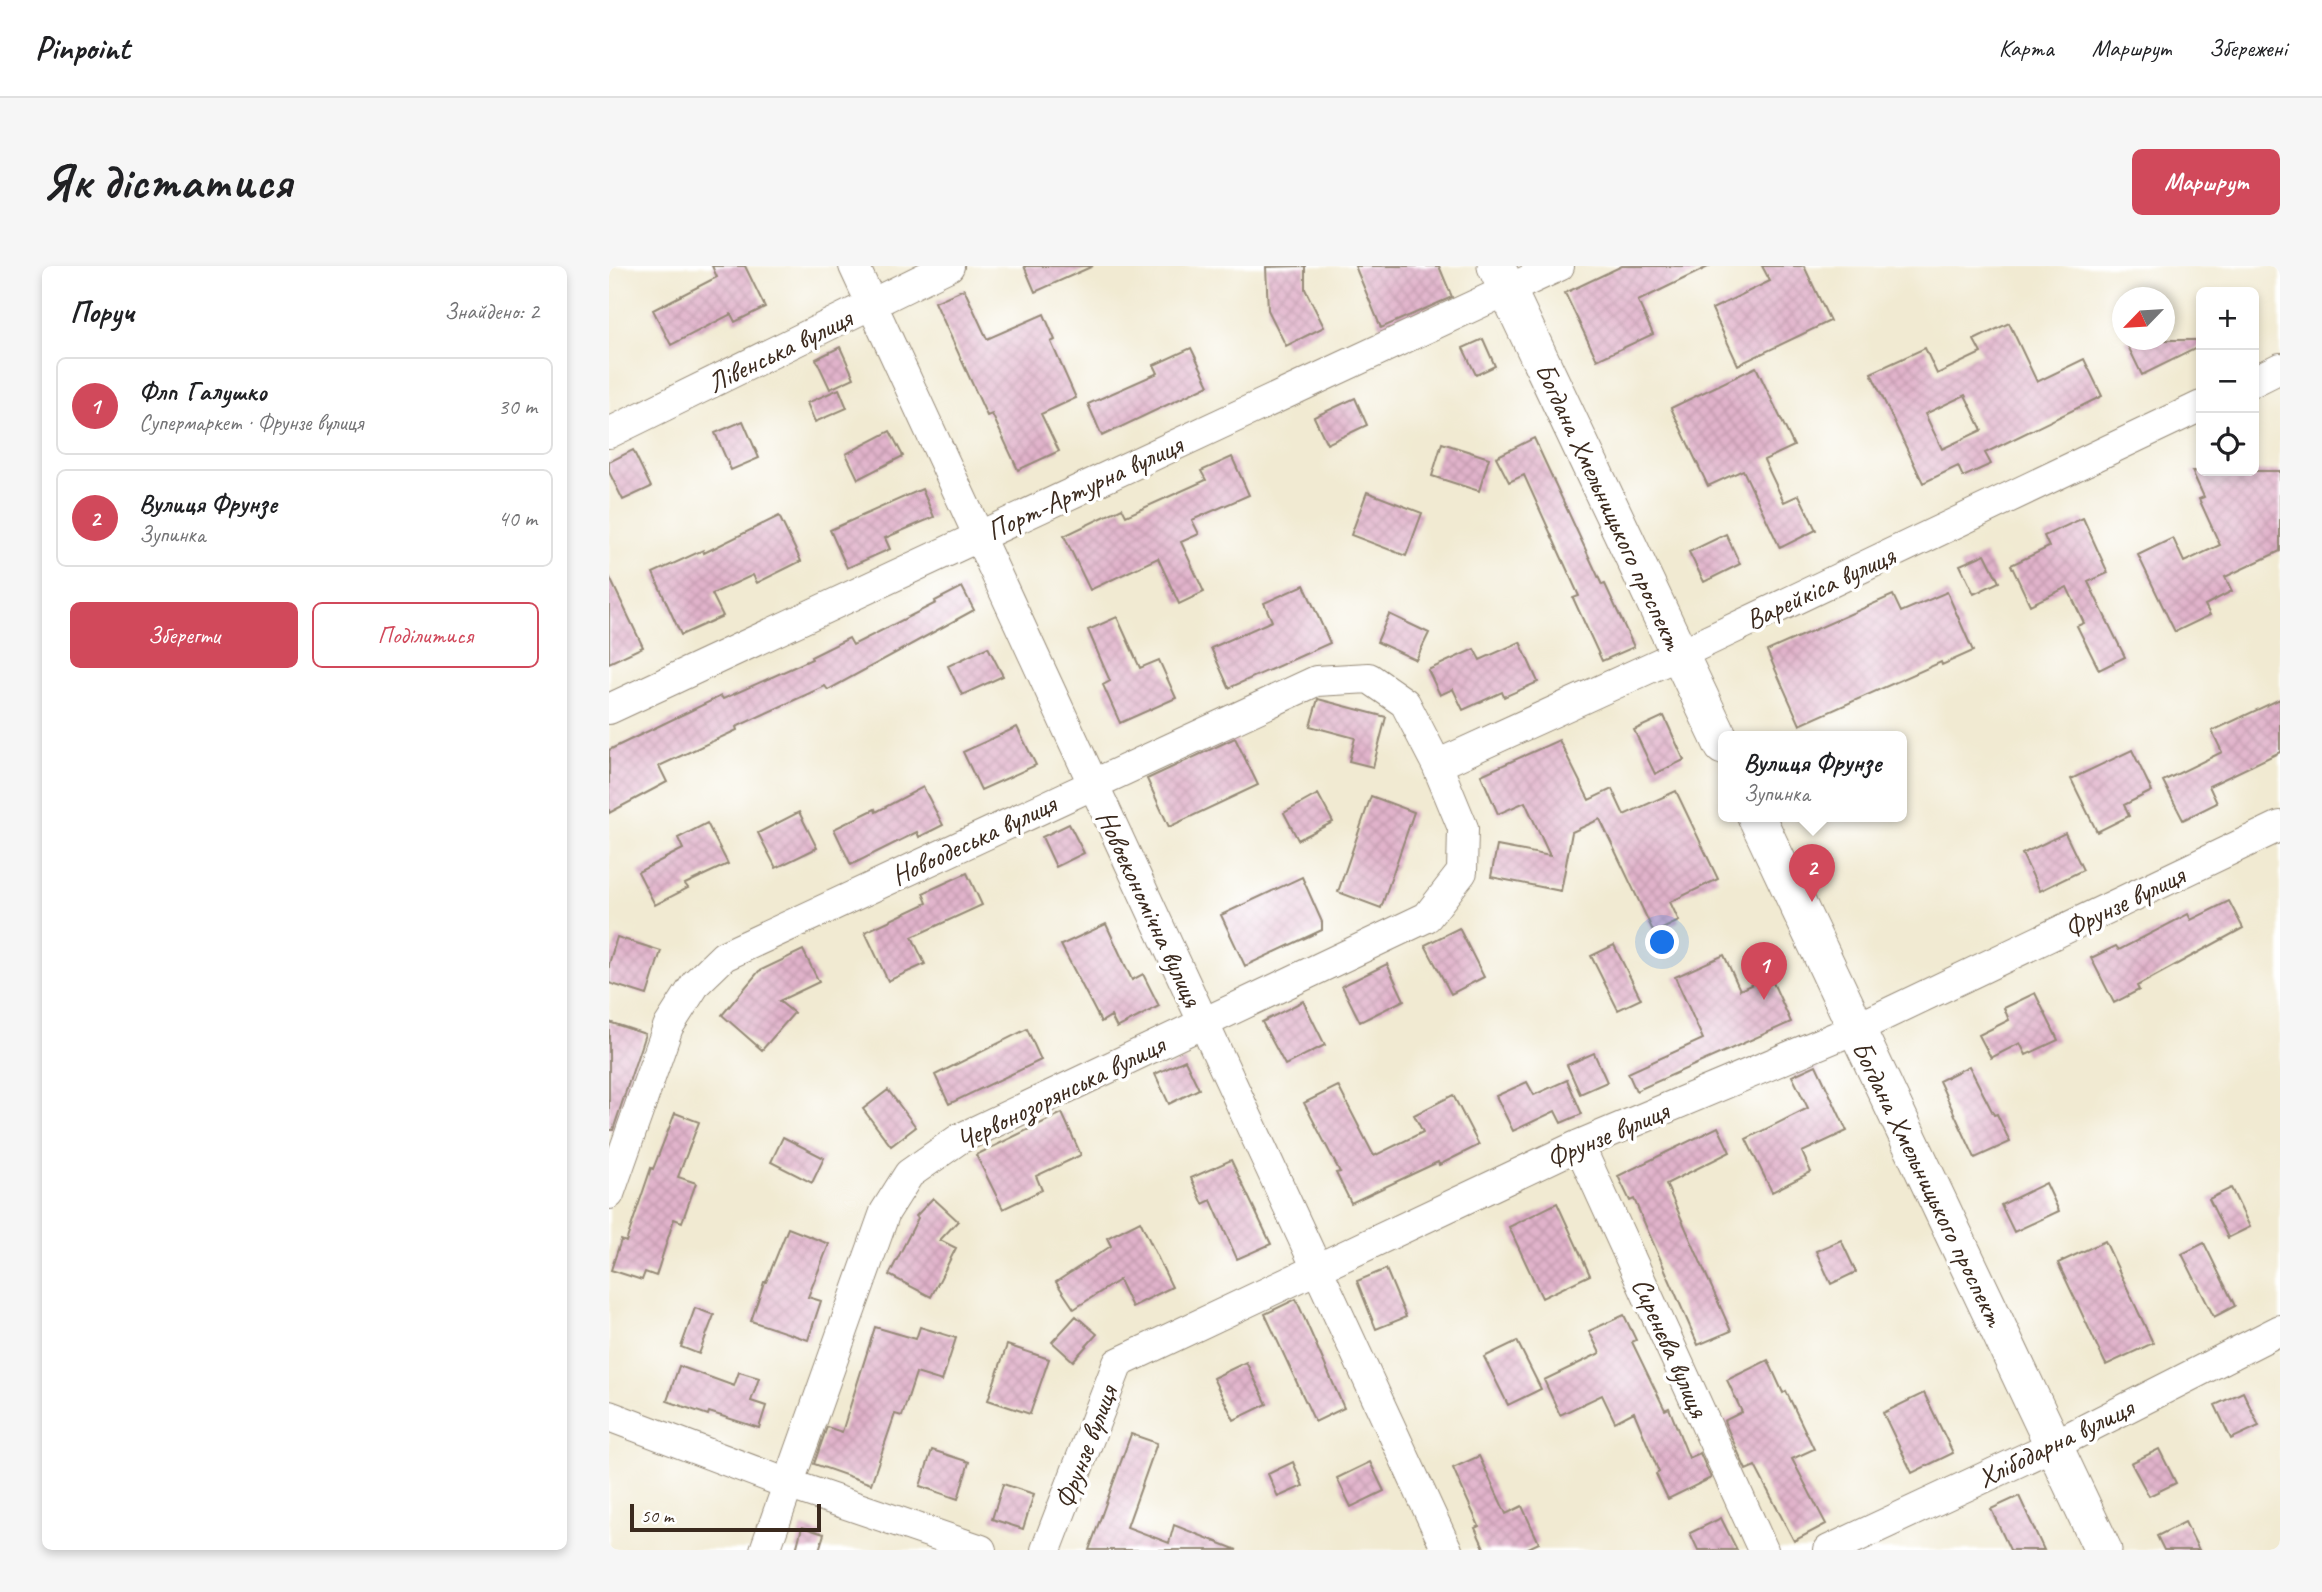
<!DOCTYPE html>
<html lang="uk">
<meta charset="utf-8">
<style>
body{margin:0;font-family:Caveat,sans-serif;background:#f6f6f6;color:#202124}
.controls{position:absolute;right:21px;top:21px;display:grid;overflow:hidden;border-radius:10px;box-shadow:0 4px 10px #0003}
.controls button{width:63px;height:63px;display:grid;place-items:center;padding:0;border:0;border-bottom:2px solid #e0e0e0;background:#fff;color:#202124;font:35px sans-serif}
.compass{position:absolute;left:1503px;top:21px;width:63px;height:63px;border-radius:50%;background:#fff;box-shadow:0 4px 10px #0003;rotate:245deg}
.scale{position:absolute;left:21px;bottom:18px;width:191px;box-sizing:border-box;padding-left:7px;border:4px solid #3b2a1e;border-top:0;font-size:19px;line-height:24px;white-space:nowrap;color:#3b2a1e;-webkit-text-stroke:5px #fff;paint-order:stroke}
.you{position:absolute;left:1054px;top:677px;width:24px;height:24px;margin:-18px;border:5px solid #fff;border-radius:50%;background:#1a73e8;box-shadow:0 0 0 10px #1a73e833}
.badge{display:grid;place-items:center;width:46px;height:46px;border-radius:50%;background:#d1495b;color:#fff;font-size:23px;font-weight:700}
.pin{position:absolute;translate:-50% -58px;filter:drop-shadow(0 2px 4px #0008)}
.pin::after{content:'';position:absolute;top:37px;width:24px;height:21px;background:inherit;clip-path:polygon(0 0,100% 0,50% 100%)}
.popup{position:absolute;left:1109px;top:465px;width:189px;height:91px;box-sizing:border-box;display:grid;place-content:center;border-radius:10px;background:#fff;filter:drop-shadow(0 2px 5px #0005);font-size:23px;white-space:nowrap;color:#757577}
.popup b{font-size:26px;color:#202124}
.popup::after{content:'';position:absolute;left:50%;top:100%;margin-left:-14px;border:14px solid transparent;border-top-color:#fff}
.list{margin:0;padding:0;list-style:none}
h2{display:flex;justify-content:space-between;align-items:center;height:91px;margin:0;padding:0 28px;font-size:30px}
h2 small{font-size:23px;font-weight:400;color:#757577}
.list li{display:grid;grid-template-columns:46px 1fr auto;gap:21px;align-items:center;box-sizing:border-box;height:98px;margin:0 14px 14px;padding:0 14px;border:2px solid #e0e0e0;border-radius:10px}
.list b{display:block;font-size:26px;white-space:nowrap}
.list p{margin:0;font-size:23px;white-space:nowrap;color:#757577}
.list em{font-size:23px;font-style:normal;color:#757577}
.actions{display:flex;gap:14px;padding:21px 28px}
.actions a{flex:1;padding:16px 0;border:2px solid #d1495b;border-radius:10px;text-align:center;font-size:24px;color:#d1495b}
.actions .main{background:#d1495b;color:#fff}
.icon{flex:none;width:38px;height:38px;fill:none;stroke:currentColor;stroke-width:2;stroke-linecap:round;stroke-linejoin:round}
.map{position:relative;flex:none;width:1671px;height:1284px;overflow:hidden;border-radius:10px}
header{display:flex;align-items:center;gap:42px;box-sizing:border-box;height:98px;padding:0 35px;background:#fff;border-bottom:2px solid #e0e0e0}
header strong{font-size:33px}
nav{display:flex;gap:38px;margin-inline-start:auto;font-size:24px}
.intro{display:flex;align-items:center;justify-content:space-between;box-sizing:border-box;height:168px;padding:0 42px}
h1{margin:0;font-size:49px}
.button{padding:18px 32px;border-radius:10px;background:#d1495b;color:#fff;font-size:24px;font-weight:700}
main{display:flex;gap:42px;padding:0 42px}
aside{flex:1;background:#fff;border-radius:10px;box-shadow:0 4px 10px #0003}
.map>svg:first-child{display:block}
.building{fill:url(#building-cross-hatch);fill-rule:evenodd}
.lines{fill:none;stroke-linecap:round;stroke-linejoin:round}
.minor-casing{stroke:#968a78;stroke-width:32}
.major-casing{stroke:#968a78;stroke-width:39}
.minor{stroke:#fff;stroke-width:30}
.major{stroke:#fff;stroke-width:37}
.labels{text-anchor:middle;stroke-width:7;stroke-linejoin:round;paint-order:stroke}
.street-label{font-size:28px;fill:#3b2a1e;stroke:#fff}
</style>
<header>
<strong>Pinpoint</strong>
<nav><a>Карта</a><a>Маршрут</a><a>Збережені</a></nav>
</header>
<div class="intro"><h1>Як дістатися</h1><a class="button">Маршрут</a></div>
<main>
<aside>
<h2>Поруч<small>Знайдено: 2</small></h2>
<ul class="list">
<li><span class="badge">1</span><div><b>Флп Галушко</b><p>Супермаркет · Фрунзе вулиця</p></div><em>30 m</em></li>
<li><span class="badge">2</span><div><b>Вулиця Фрунзе</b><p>Зупинка</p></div><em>40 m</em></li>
</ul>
<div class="actions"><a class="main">Зберегти</a><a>Поділитися</a></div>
</aside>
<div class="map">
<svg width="1671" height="1284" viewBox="0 0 1671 1284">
<defs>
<pattern id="building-cross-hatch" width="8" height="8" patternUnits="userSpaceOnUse" patternTransform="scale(1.75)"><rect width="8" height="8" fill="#e1b3cb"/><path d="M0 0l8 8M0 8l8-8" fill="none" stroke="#c29aae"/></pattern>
</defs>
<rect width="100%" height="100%" fill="#fff"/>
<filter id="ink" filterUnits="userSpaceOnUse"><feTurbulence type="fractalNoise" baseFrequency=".0143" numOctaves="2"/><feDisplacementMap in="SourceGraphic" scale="14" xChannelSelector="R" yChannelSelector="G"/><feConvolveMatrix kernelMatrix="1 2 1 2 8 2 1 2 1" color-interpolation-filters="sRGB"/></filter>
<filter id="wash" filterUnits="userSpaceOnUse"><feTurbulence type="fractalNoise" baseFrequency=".00686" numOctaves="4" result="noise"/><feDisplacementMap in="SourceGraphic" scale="28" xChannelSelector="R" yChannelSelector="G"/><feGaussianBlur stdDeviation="1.57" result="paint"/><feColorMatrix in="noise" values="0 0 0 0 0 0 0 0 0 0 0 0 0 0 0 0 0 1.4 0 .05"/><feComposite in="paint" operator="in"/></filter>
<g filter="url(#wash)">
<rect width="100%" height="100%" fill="#f1ead2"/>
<g id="blocks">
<path class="building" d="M103,0H136L156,41L126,56L122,48L62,79L44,44L108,11Z
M415,0H484L426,26Z
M696,0V23L715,61L677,80L659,44L657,1Z
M746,0H830L843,31L772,62Z
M1013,0H1101L1029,35L1044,68L988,94L956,27Z
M1153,0H1195L1221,55L1129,99L1103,43L1161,15Z
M355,23L378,73L435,48L446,74L442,76L467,132L432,148L450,185L409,204L383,148L378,150L326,36Z
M1400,57L1428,116L1475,93L1493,130L1376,187L1382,198L1354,211L1349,200L1314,217L1262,107L1316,82L1328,108L1372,87L1365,74ZM1356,129L1373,164L1333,183L1316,148Z
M874,73L886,100L867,109L854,82Z
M1516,74H1592V80L1533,109Z
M231,81L245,112L221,123L207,93Z
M582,82L600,119L493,170L479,138L549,107L545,99Z
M1147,101L1185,180L1155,194L1175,236L1190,229L1207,264L1171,282L1134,204L1099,220L1062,142Z
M230,123L238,142L206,156L198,137Z
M746,132L758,159L718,178L705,151Z
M134,155L150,192L122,204L106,167Z
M281,165L294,190L249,213L237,188Z
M925,172L993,319L996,318L1025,381L993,395L964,332L970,330L915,209L900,216L887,191Z
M833,177L880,192L870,225L823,210Z
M24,184L42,221L14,234L0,206V196Z
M623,191L640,229L583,254L590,268L572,276L595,326L570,338L549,292L481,324L455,270L513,242L517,250L597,214L592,205Z
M1583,205H1671V285L1616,311L1623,325L1596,339L1601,349L1566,366L1529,289L1564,272L1575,296L1611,279L1590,233L1595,231Z
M313,223L325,251L276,272L281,283L238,302L221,264Z
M758,226L813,247L797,290L742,269Z
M170,250L192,295L148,317L144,309L103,328L114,350L72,369L44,307L94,284L95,287Z
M1474,252L1499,307L1479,316L1516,391L1490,404L1468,360L1475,357L1458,321L1421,339L1402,299L1440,281L1435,270Z
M1117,268L1131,298L1095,316L1080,286Z
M1376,288L1390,316L1365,328L1351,299Z
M0,310L34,381L0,397Z
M695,319L721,377L620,422L602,382L663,355L655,337Z
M353,321L365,344L219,424L216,420L127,461L128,464L50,500L58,516L0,547V484L112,430L114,433L203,393L202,391L240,372L244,379L327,337L326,335Z
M1338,326L1364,385L1333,399L1332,396L1191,459L1158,385L1284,329L1292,346Z
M780,348L820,367L807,394L768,376Z
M508,351L531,402L550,394L567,432L511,457L494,419L501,415L479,364Z
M911,376L929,416L895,431L893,426L854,444L844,423L831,429L819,404L865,383L871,394Z
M379,381L394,410L353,429L339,400Z
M709,433L777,451L764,501L740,495L746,472L701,460Z
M1671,433V486L1600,520L1608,537L1574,554L1554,515L1613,486L1603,465Z
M1055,450L1075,494L1046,508L1025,464Z
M408,461L427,499L372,524L354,486Z
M626,472L649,519L560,561L538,513Z
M950,474L980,534L1003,523L1015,549L1067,525L1109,613L1061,636L1070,655L1045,667L991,553L963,566L952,625L882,611L888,580L941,590L916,536L889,548L872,509Z
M1523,484L1543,525L1515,539L1520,550L1488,566L1462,513Z
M314,521L334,559L310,571L308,566L242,599L225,563L266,543L267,546Z
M709,528L724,556L689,574L675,547Z
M762,530L805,546L772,642L729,626Z
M190,546L208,582L167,602L149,567Z
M98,557L119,598L76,618L79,622L46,639L29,606L74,583L69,572Z
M460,558L475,587L447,601L433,571Z
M1456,567L1474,604L1431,625L1413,588Z
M358,607L373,639L303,671L316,698L279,715L256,666L318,637L314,627Z
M693,611L713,656V664L636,700L612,649Z
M1620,635L1634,662L1528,720L1530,724L1505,737L1482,692L1507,680L1510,684L1579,648L1582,654Z
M497,658L523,714L534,708L550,740L508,762L502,750L492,756L452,679Z
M850,662L875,711L842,728L816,679Z
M8,671L52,685L38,729L0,717V698Z
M1005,679L1032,733L1009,744L982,690Z
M194,684L210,716L170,735L185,747L153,784L113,749L150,705Z
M1115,689L1131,724L1161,710L1182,756L1027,825L1019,807L1094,773L1066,711Z
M778,698L795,734L751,756L733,720Z
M1426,727L1449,774L1417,789L1411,777L1382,792L1370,769L1400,754L1395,742Z
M694,735L716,779L676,799L653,756Z
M0,756L36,768L4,864H0Z
M418,763L432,794L340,838L326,809Z
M985,787L998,816L971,828L958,799Z
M576,794L590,823L560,838L546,808Z
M1207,799L1238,865L1193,886L1202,906L1163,926L1137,873L1199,842L1183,810Z
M1360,800L1385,849L1388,848L1401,876L1366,892L1330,815Z
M958,814L973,848L952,857L946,845L904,865L887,830L918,816L925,829Z
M729,820L765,890L814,866L805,849L844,829L870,879L830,899L829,896L742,937L727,907L731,906L695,837Z
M279,824L307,861L282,880L254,843Z
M66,847L90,856L69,911L87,917L73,956L65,953L47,1010L36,1006L33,1014L2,1004L12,974L17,976L42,902L44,903Z
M453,847L472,889L427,910L433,924L394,943L367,889Z
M1109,861L1121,886L1057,918L1122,1065L1089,1079L1025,933L1021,935L1009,910Z
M174,871L215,892L203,917L162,896Z
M622,894L662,978L628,993L602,934L594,938L582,912Z
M1437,917L1450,945L1405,966L1392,939Z
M1622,922L1641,961L1619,972L1600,933Z
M324,932L349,955L331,974L347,982L322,1031L280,1009L309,952L307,950Z
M948,937L981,1009L933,1032L900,961Z
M531,955L563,1021L523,1041L510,1014L465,1043L447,1016L502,980L498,972Z
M179,962L220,978L199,1031L212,1035L199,1074L142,1055L155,1016H157Z
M1232,974L1247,1006L1222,1018L1207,985Z
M1496,975L1544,1077L1497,1099L1449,997Z
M1595,977L1626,1040L1605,1051L1573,988Z
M777,1003L797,1051L767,1063L748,1015Z
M687,1033L735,1142L706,1156L656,1048Z
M86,1042L105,1049L90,1088L72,1081Z
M1015,1049L1027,1074L1023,1076L1056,1144L1060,1142L1080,1192L1091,1187L1102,1212L1059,1233L1047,1208L1050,1206L1025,1146L1006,1156L993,1129L951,1149L935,1114L991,1087L980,1065Z
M467,1050L488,1068L464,1095L443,1076Z
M266,1061L307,1073L311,1061L347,1072L333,1115L307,1107L293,1150L286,1148L262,1218L205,1198L218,1161L233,1166Z
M908,1075L932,1123L899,1139L875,1091Z
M398,1079L440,1093L421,1148L379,1134Z
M1159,1094L1174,1127L1177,1125L1205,1183L1183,1193L1217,1258L1185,1275L1146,1200L1137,1204L1115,1155L1133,1146L1118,1114Z
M637,1096L658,1138L625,1154L604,1112Z
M70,1100L125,1120L130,1106L150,1112L142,1135L157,1140L150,1162L100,1146L99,1149L58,1135Z
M1634,1126L1650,1160L1622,1173L1606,1139Z
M1315,1127L1344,1187L1303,1207L1274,1147Z
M522,1168L548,1177L518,1261L560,1277L565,1259L628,1284H480Z
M1550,1183L1567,1217L1540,1230L1522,1197Z
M323,1184L360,1196L349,1233L311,1220Z
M870,1190L897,1248L913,1240L930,1277L915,1284H876L866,1262L870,1260L844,1202Z
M684,1196L694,1220L669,1231L659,1208Z
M761,1196L775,1225L742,1241L728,1212Z
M394,1218L425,1228L414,1263L383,1253Z
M1410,1230L1435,1284H1401L1382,1243Z
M1112,1252L1128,1284H1089L1081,1267Z
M1576,1256L1590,1284H1555L1548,1270Z
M193,1261L215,1268L210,1284H187Z"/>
</g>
</g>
<g filter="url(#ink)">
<use href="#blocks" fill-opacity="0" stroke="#968a78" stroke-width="2"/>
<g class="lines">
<defs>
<path id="minor" d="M245,0L838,1284
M1645,115L1671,102
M0,167L340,0
M0,443L950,0
M828,499L1071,388L1592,140
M970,879L1154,1284
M0,928L59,761L87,717L115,690L707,415L760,412L796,437L828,499L854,562L853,606L818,651L350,873L300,908L276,946L156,1284
M0,1150L179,1218L372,1284
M437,1284L509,1097L970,879L1246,763L1671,560
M1220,1284L1445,1179L1671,1064"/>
<path id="major" d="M887,0L1114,480
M1147,550L1494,1284"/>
</defs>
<use href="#minor" class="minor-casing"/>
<use href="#major" class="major-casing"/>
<use href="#minor" class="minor"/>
<use href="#major" class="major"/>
</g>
</g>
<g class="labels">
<g class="street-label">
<text transform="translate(170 84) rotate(-26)" y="10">Лівенська вулиця</text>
<text transform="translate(475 221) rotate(-25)" y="10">Порт-Артурна вулиця</text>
<text transform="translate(1001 240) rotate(65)" y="10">Богдана Хмельницького проспект</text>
<text transform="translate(1211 321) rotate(-25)" y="10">Варейкіса вулиця</text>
<text transform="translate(364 573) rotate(-25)" y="10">Новоодеська вулиця</text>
<text transform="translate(1515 635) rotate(-26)" y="10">Фрунзе вулиця</text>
<text transform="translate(541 642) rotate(65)" y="10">Новоекономічна вулиця</text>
<text transform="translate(451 826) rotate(-26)" y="10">Червонозорянська вулиця</text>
<text transform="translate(998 868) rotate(-23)" y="10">Фрунзе вулиця</text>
<text transform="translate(1320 917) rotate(64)" y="10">Богдана Хмельницького проспект</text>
<text transform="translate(1062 1081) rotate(66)" y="10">Сиренєва вулиця</text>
<text transform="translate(1446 1176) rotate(-26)" y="10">Хлібодарна вулиця</text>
<text transform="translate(476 1181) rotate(-69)" y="10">Фрунзе вулиця</text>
</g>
</g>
</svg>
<div class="controls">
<button>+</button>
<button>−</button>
<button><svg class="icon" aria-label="locate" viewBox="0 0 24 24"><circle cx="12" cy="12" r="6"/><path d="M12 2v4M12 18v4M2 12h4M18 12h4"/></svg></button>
</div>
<svg class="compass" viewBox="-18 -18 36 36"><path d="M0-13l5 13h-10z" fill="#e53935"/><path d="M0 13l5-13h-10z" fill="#757577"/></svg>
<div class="scale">50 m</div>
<div class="you"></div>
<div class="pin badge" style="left:1155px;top:734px">1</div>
<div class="pin badge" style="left:1203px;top:636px">2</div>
<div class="popup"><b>Вулиця Фрунзе</b>Зупинка</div>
</div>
</main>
